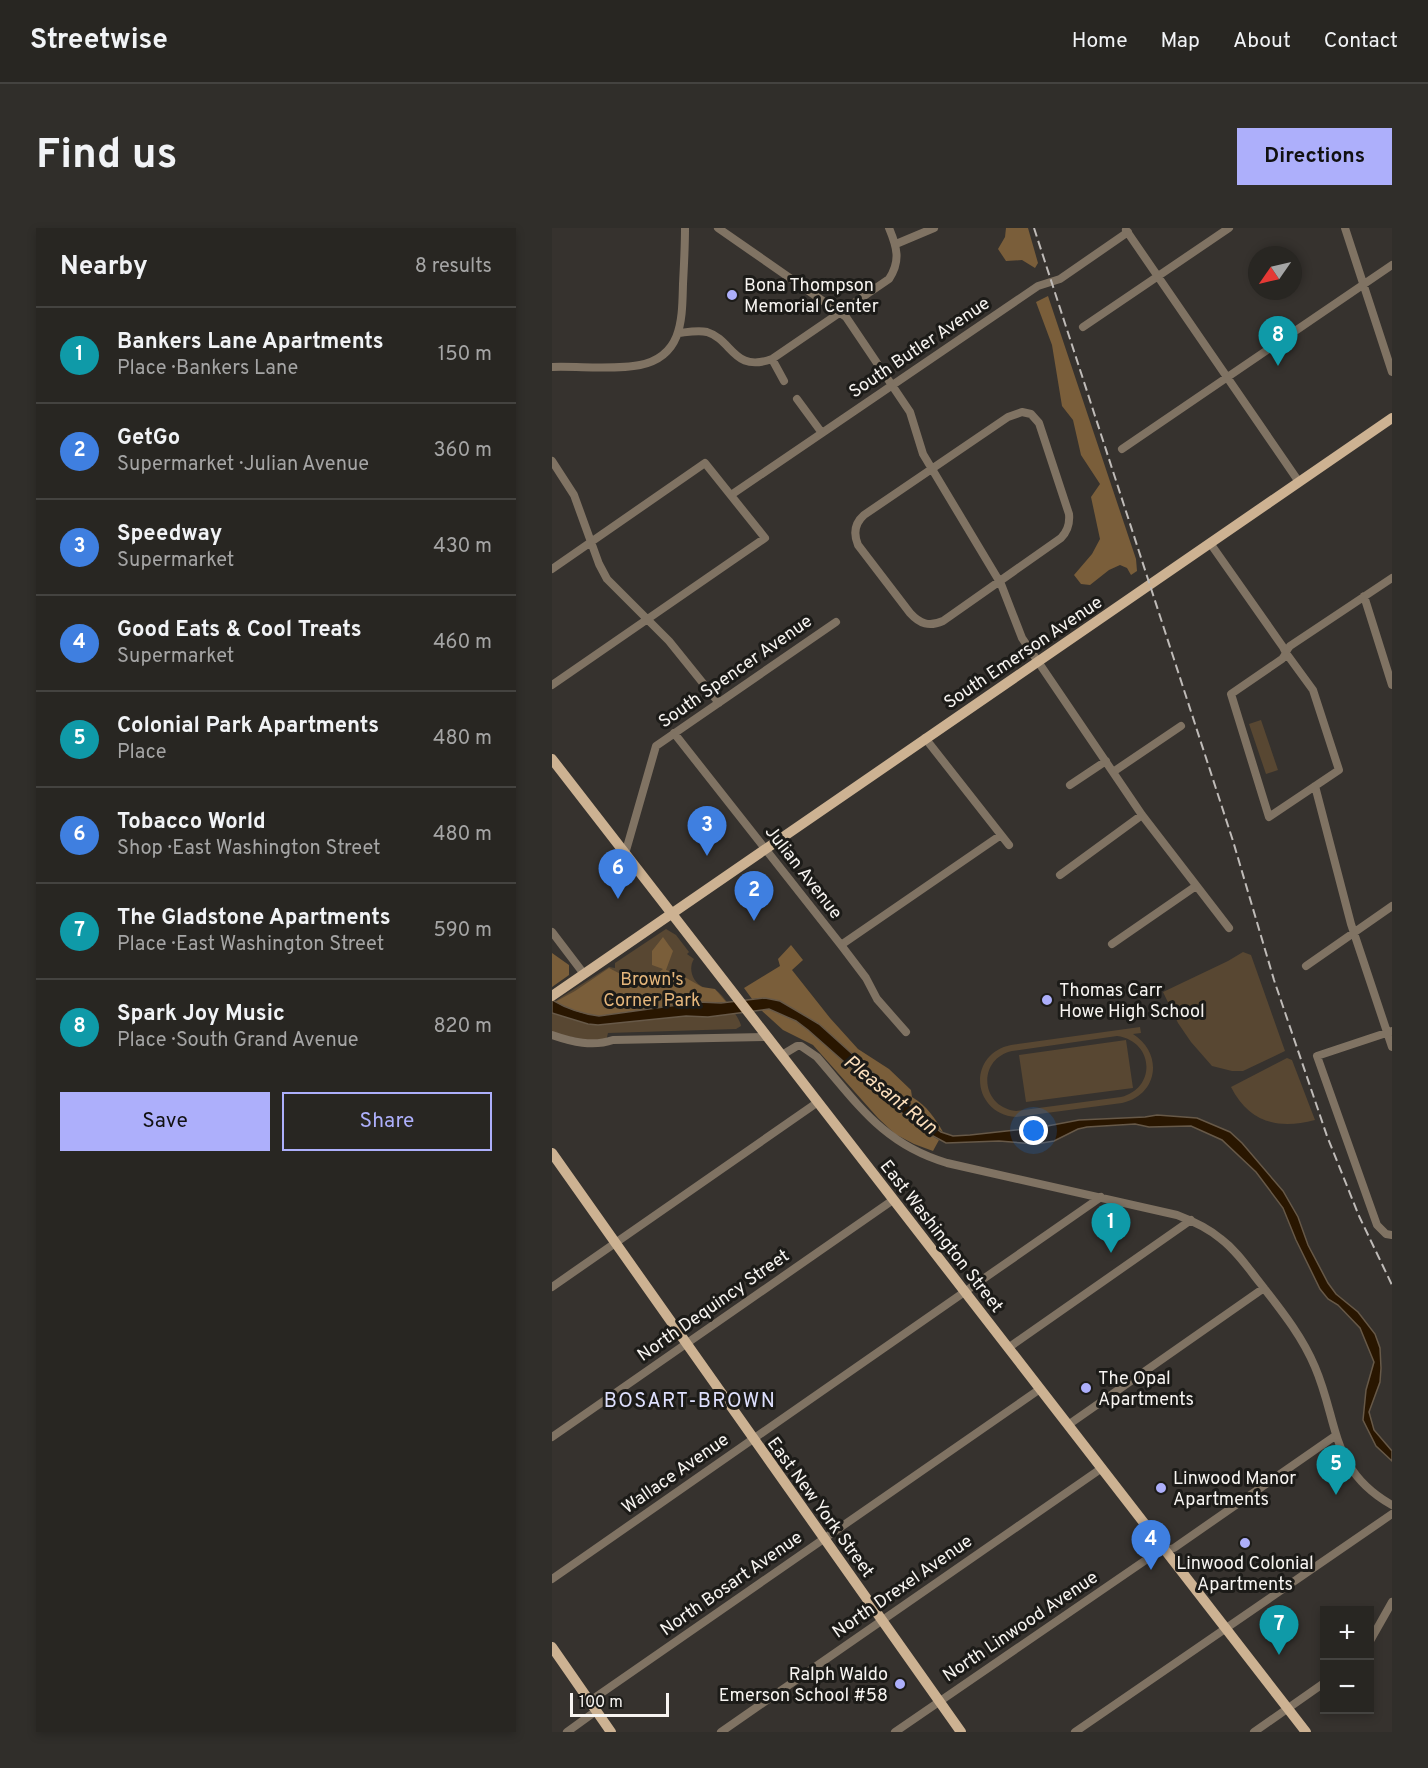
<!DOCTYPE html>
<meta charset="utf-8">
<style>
body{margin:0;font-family:Overpass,sans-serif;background:#302e2a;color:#f1f3f6}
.controls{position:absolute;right:18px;bottom:18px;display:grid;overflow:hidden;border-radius:0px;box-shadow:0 3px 9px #0003}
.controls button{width:54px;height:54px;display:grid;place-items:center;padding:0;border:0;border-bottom:2px solid #444340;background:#282622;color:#f1f3f6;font:30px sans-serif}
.compass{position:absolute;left:696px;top:18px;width:54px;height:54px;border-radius:50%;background:#282622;box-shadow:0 3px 9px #0003;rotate:236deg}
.scale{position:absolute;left:18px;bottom:15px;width:99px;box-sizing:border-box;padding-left:6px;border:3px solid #f7f4f1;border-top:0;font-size:16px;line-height:21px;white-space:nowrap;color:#f7f4f1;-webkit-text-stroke:4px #1c1b18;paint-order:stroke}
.you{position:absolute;left:482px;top:903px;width:21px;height:21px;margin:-15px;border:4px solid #fff;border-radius:50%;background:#1a73e8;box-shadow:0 0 0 9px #1a73e833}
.badge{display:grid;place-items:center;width:39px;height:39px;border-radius:50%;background:#adaffb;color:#fff;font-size:20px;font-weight:700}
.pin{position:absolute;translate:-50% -50px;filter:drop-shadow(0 2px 3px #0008)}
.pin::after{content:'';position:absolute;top:32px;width:21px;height:18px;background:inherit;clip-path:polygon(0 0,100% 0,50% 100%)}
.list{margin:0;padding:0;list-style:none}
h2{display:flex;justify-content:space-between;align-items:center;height:78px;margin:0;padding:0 24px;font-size:26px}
h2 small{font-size:20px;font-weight:400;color:#a5a5a5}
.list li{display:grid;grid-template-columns:39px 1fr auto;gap:18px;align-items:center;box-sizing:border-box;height:96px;padding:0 24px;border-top:2px solid #444340}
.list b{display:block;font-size:22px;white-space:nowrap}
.list p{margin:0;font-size:20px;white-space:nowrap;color:#a5a5a5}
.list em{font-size:20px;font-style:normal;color:#a5a5a5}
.actions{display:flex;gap:12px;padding:18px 24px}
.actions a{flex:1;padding:14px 0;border:2px solid #adaffb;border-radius:0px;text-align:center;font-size:21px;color:#adaffb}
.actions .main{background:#adaffb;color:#111}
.map{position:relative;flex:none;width:840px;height:1504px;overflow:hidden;border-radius:0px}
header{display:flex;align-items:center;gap:36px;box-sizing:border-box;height:84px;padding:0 30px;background:#282622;border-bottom:2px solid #444340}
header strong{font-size:28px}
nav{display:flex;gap:33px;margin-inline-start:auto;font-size:21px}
.intro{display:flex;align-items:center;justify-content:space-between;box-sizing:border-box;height:144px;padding:0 36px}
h1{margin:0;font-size:42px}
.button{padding:15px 27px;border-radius:0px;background:#adaffb;color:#111;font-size:21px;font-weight:700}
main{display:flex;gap:36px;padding:0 36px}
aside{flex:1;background:#282622;border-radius:0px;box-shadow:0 3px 9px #0003}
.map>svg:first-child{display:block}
.green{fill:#584732;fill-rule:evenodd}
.forest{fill:#7a5e3a}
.water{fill:#291600;stroke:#675948;stroke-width:1.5}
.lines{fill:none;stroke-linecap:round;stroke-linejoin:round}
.minor{stroke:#807363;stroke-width:8}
.major{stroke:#cdb292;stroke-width:10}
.rail{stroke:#bfbbb8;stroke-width:2;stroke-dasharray:9 4.5;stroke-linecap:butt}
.poi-dot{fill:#adaffb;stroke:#1c1b18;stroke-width:2}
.labels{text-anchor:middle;stroke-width:6;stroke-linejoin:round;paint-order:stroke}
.poi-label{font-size:18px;fill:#f7f4f1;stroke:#1c1b18;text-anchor:start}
.street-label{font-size:18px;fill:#f7f4f1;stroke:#1c1b18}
.park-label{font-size:18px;fill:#e6b77c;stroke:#1c1b18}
.water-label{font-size:20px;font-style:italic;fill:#fcdfbc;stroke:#1c1b18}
.neighbourhood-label{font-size:20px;letter-spacing:1.5px;fill:#dee0fe;stroke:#1c1b18}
</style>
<header>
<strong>Streetwise</strong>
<nav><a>Home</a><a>Map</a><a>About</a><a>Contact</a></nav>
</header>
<div class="intro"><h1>Find us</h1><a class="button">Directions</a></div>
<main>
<aside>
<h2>Nearby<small>8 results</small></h2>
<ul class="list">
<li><span class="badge" style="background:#0f9aa8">1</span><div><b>Bankers Lane Apartments</b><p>Place · Bankers Lane</p></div><em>150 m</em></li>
<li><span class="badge" style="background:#3f7fe0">2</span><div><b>GetGo</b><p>Supermarket · Julian Avenue</p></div><em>360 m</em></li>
<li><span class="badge" style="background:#3f7fe0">3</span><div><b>Speedway</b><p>Supermarket</p></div><em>430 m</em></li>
<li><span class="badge" style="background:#3f7fe0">4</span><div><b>Good Eats &amp; Cool Treats</b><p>Supermarket</p></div><em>460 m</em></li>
<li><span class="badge" style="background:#0f9aa8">5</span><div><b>Colonial Park Apartments</b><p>Place</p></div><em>480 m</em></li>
<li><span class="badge" style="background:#3f7fe0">6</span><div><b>Tobacco World</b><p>Shop · East Washington Street</p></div><em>480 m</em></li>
<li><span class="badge" style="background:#0f9aa8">7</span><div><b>The Gladstone Apartments</b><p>Place · East Washington Street</p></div><em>590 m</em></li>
<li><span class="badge" style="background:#0f9aa8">8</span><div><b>Spark Joy Music</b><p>Place · South Grand Avenue</p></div><em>820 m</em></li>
</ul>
<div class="actions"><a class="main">Save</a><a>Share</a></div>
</aside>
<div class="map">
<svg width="840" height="1504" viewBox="0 0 840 1504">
<rect width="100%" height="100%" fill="#36322e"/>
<path class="green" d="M709,492L726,542L714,546L697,496Z
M114,701L124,707L137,724L135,726L142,731C136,740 140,754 151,759C155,762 161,760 165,763C171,767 189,792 189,798L184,801L56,805L54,813L44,814L0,805V775L57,739L63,740V735Z
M691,724L699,727L733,823L691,843H680L660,838L639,814L626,795L611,764L676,733Z
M588,799L589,805L581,806C612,826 606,867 570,875L464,889C419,885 415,826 459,817ZM565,808C602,813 605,860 569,869L464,883C428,879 425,831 460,823Z
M574,812L581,860L474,874L467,827Z
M735,830L740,832L763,892C725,902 697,894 679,859Z"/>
<path class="forest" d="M454,0H476L486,35L483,40L470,32L454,33L446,21L453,9Z
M496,68L584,331L585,343L579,347L575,340L568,337L557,342L538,357L529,356L522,347L540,326L548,311L539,269L548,256L529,227L521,192L510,178L500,117L484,74Z
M111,709L121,723L114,742L129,747L150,759L163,761L174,774H147L48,788L33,787L3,774L23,763L57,740L84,754L102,748L111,741L100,737V723Z
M239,717L251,732L240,742L278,790L306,821L337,841L359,862L360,869C375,878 383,890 391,904L377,895L267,796L213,770L200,771L192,760L228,738L226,731Z
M0,725L17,737V747L0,759Z
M217,781L244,793L256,802L368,901L387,912L381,923L362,916L343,906L326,890L261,817L231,802L209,782Z"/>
<path class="water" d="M213,770L228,773L267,796L377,895L389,904L401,908L418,907L490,899L527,892L593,889L605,887L645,890L678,904L690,915L731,963L746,989L756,1017L776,1055L784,1066L806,1084L823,1106L828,1120L829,1140L828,1154L817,1184L822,1202L840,1223V1233L824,1218L811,1192L814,1162L822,1134L808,1100L786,1077L776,1071L768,1061L744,1012L731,980L704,944L670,912L639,898L597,899L583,896L535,899L526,901L502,913L484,916L447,913L394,915L368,901L256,802L244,793L217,781L156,789L134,788L46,797L36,796L0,785V772C15,781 30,786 47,788L147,774L169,775Z"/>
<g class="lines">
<path class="minor" d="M166,0L294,89L358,184L371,226L449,356L470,410L590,587L677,700
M793,0L840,144
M574,2L747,254
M344,16L382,0
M531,99L677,0
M127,105C136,104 146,102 155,104C181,112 181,145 220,131L337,51C349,33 345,19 337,0
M220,131L232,153
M0,139C25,138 65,142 88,137C131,128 130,91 131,56C132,37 133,19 133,0
M245,171L270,205
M470,184L479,186L487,195L517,286C518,296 516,303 509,310L391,393C377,399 368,396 358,385L306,317C301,305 303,295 312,287L456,189Z
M570,221L840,37
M0,233L22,267L47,336L55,351L117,413L167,475
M179,267L486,58L508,51L576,4
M658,315L731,419L734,425L761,462L787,542L717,589L679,466L730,431C734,427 734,422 738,418L840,350
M0,341L153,235L213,310L0,457
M812,368L840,457
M122,505L289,717L314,750L325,771L354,804
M373,510L457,617
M561,544L629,498
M518,557L554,533
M763,558L799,696L840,819
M73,626L104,518L284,394
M508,647L590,587
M0,704L32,746
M560,716L644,658
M289,717L449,607
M754,738L840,678
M840,803L765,828L825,997L834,1006L840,1007
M0,807C20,814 41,819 61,812L216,809
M230,827L245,818H249L265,829C306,876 331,916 395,935L625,987C641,993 656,1000 669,1011C685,1023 696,1040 708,1055C729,1082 750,1108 763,1139C787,1195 778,1242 840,1277
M0,1059L266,874
M456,1120L639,992
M516,1197L712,1060
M0,1209L341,972
M0,1351L549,969
M818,1413L840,1374
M38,1473L488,1161
M15,1504L44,1483
M169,1504L550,1240
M343,1504L604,1325L622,1320L783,1208
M523,1504L840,1286
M702,1504L772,1455"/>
<path class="major" d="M0,531L754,1504
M0,768L840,190
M0,925L409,1504
M0,1419L59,1504"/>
<path class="rail" d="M482,0L681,613L722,752L775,908L807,988L840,1057"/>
</g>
<g class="poi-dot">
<circle cx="180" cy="67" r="6"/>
<circle cx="495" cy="772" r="6"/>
<circle cx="534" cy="1160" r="6"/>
<circle cx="609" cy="1260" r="6"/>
<circle cx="693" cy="1315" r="6"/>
<circle cx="348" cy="1456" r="6"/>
</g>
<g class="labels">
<g class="poi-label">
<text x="192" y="63">Bona Thompson<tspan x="192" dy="21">Memorial Center</tspan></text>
<text x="507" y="768">Thomas Carr<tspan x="507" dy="21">Howe High School</tspan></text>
<text x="546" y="1156">The Opal<tspan x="546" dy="21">Apartments</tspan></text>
<text x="621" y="1256">Linwood Manor<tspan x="621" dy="21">Apartments</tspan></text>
<text x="693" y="1341" text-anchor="middle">Linwood Colonial<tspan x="693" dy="21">Apartments</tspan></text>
<text x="336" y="1452" text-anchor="end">Ralph Waldo<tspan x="336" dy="21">Emerson School #58</tspan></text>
</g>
<g class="street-label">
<text transform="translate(367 119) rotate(-34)" y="6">South Butler Avenue</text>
<text transform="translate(471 424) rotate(-34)" y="6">South Emerson Avenue</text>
<text transform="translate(183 443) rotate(-35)" y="6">South Spencer Avenue</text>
<text transform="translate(252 644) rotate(52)" y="6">Julian Avenue</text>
<text transform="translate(390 1008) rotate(52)" y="6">East Washington Street</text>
<text transform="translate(161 1077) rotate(-35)" y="6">North Dequincy Street</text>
<text transform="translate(123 1245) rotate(-35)" y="6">Wallace Avenue</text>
<text transform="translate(269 1279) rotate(54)" y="6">East New York Street</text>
<text transform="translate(179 1355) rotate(-35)" y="6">North Bosart Avenue</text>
<text transform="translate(350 1358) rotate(-35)" y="6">North Drexel Avenue</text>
<text transform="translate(468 1398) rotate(-34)" y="6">North Linwood Avenue</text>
</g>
<g class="park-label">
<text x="100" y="757">Brown's<tspan x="100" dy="21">Corner Park</tspan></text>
</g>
<g class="water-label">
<text transform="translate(339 866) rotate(39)" y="7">Pleasant Run</text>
</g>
<g class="neighbourhood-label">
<text x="138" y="1179">BOSART-BROWN</text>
</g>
</g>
</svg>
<div class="controls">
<button>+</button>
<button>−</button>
</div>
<svg class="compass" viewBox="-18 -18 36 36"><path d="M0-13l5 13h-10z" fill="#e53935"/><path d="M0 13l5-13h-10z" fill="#a5a5a5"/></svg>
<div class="scale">100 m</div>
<div class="you"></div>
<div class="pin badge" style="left:559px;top:1025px;background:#0f9aa8">1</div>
<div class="pin badge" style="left:202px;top:693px;background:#3f7fe0">2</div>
<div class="pin badge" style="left:155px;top:628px;background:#3f7fe0">3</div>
<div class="pin badge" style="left:599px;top:1342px;background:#3f7fe0">4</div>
<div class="pin badge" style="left:784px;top:1267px;background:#0f9aa8">5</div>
<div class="pin badge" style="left:66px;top:671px;background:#3f7fe0">6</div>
<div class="pin badge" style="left:727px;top:1427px;background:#0f9aa8">7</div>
<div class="pin badge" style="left:726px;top:138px;background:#0f9aa8">8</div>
</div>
</main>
